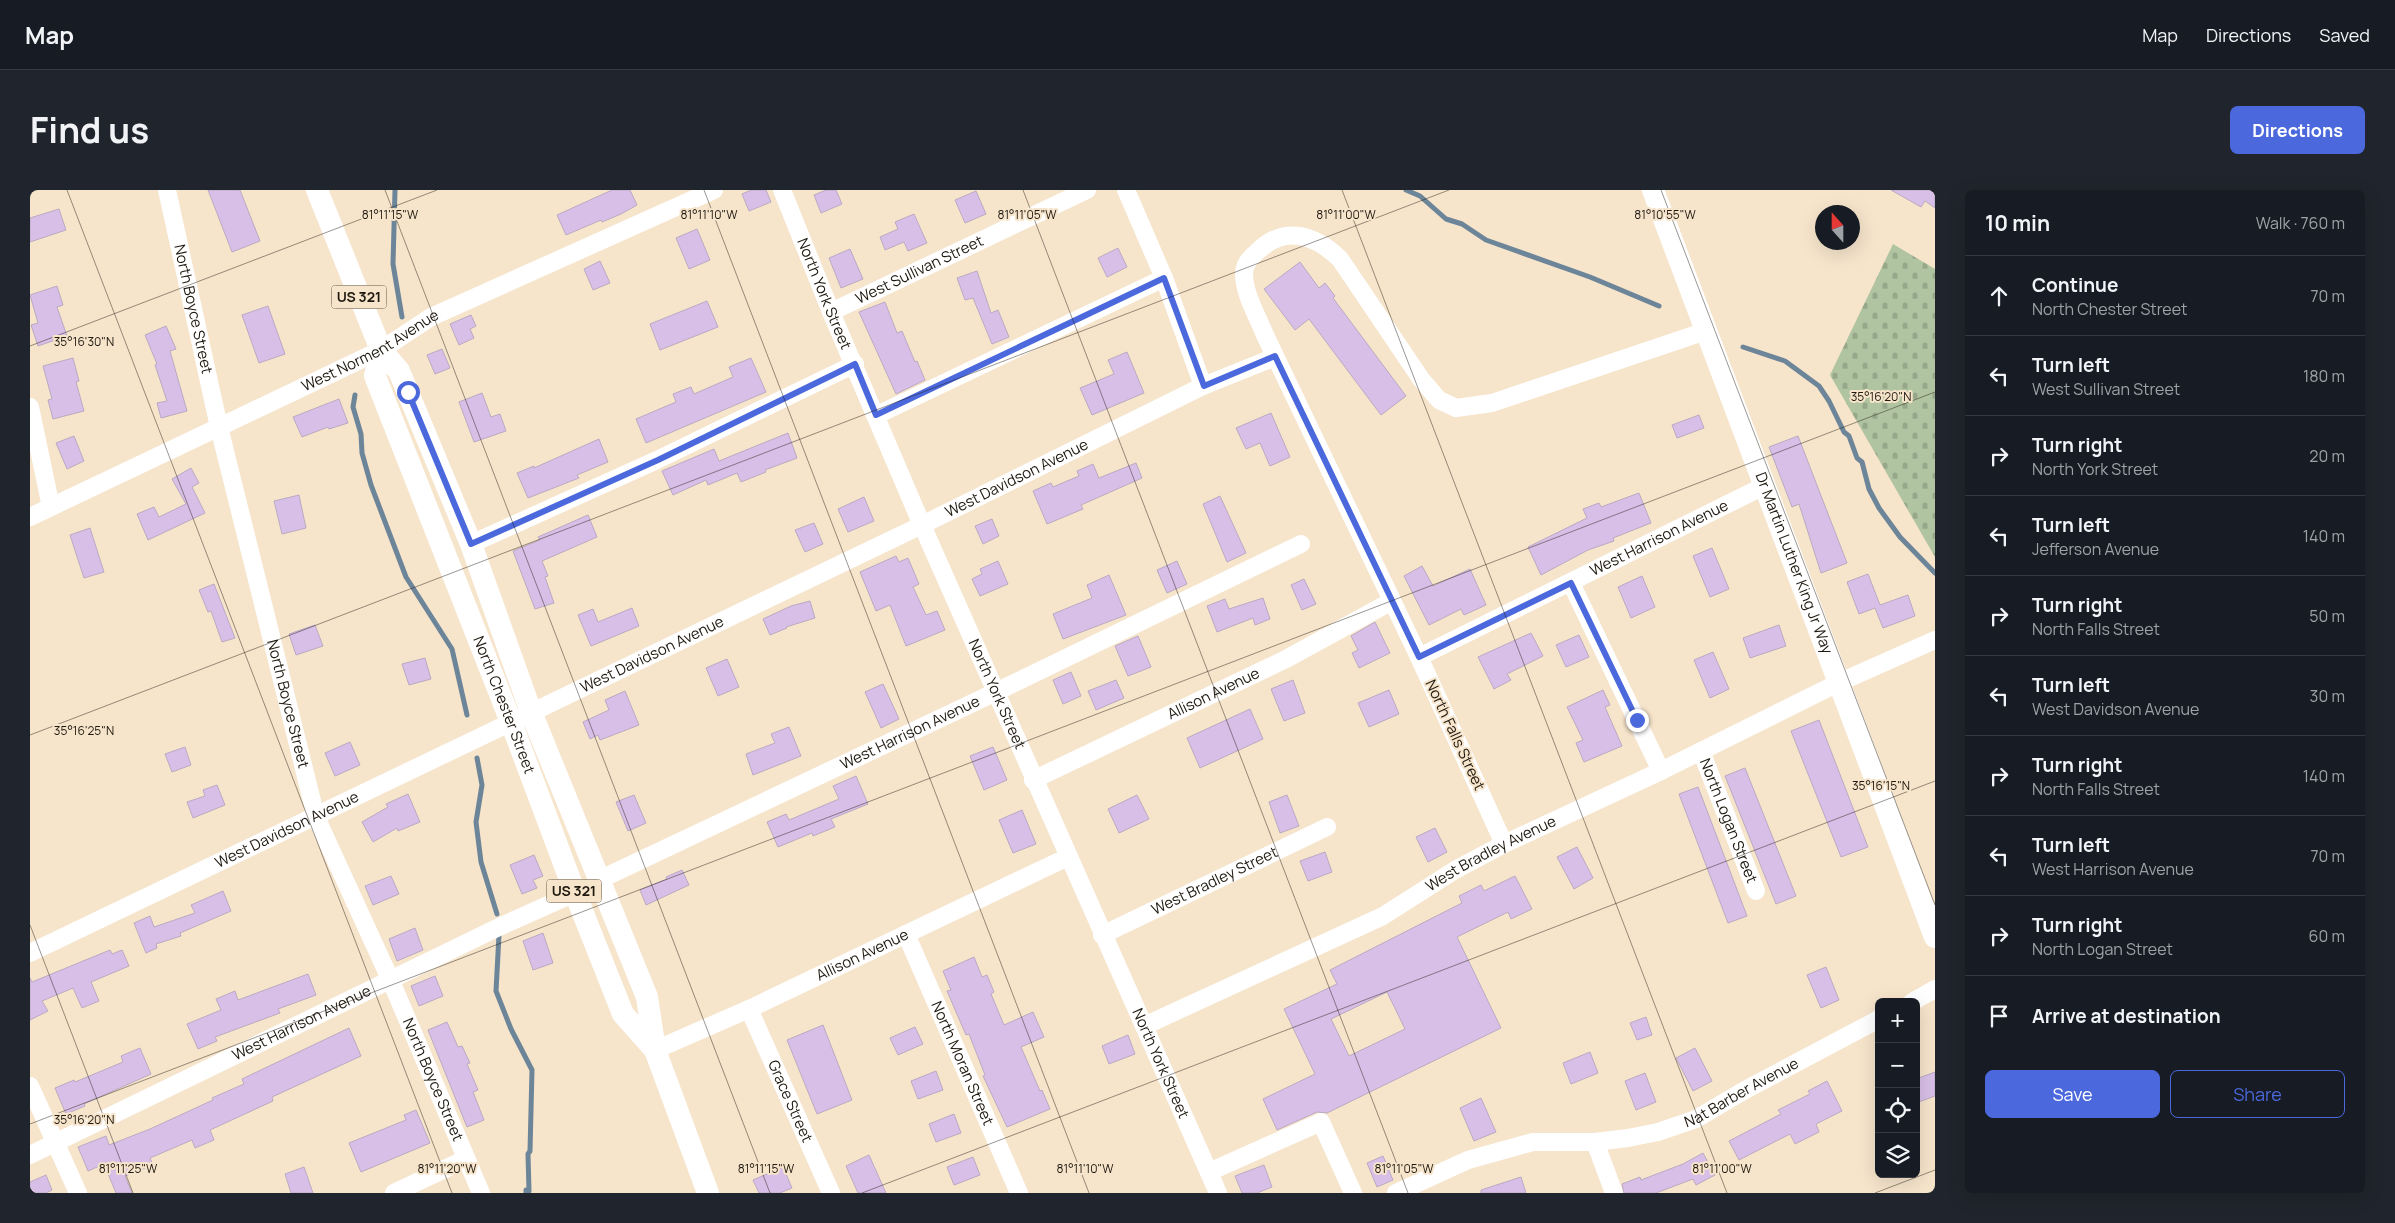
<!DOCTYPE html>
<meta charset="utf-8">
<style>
body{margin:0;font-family:Manrope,sans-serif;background:#20242c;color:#f1f3f6}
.controls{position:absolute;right:15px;bottom:15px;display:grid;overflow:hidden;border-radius:8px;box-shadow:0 5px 20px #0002}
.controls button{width:45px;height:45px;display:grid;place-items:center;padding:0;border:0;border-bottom:1px solid #363941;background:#171b24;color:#f1f3f6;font:25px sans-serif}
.compass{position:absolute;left:1785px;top:15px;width:45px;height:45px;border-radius:50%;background:#171b24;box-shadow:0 5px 20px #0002;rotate:339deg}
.stop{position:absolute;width:15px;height:15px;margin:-11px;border:4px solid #4b68dc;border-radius:50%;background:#fff}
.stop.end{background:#4b68dc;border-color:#fff;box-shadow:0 1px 5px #0008}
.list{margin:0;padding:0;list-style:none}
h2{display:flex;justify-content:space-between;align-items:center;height:65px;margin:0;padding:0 20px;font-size:21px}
h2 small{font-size:16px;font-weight:400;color:#9ea1a6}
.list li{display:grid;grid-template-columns:32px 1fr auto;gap:15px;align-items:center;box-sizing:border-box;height:80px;padding:0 20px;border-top:1px solid #363941}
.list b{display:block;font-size:19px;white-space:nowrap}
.list p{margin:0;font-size:16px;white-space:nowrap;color:#9ea1a6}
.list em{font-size:16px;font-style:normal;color:#9ea1a6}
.actions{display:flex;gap:10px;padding:15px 20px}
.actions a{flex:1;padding:11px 0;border:1px solid #4b68dc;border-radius:8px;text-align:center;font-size:18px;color:#4b68dc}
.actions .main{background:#4b68dc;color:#fff}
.icon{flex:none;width:28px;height:28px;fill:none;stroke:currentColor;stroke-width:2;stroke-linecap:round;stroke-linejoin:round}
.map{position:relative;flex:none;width:1905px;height:1003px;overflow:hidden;border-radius:8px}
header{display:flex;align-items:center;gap:30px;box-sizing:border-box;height:70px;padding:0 25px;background:#171b24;border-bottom:1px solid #363941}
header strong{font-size:24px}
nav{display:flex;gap:28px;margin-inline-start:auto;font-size:18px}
.intro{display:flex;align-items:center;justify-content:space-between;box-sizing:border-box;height:120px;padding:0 30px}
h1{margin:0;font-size:35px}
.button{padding:12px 22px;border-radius:8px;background:#4b68dc;color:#fff;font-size:18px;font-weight:700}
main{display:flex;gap:30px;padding:0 30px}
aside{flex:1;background:#171b24;border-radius:8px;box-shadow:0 5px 20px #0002}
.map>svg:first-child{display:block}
.cemetery{fill:url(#cemetery-stones)}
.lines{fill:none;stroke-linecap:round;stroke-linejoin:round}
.stream{stroke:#6d8598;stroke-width:5}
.building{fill:#d8bfe7;stroke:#b9aac2;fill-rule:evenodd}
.minor{stroke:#fff;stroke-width:18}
.major{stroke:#fff;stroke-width:22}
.route{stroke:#4b68dc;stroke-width:6}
.ticks{fill:none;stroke:#1f1910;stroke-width:1;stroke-opacity:0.45}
.labels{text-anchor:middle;stroke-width:4;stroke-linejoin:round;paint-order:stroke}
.shield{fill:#f6e4cb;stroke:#605648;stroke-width:1}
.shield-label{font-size:14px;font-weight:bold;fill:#1f1910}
.street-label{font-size:15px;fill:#1f1910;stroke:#f6e4cb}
.ticks-label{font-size:12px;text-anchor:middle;fill:#1f1910;stroke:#f6e4cb;stroke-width:4;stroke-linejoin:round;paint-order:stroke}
</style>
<header>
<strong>Map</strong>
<nav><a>Map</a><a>Directions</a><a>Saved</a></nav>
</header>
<div class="intro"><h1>Find us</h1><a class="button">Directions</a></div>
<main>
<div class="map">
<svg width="1905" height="1003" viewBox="0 0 1905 1003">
<defs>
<pattern id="cemetery-stones" width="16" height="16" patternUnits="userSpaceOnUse" patternTransform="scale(1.25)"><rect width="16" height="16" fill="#b0c4a1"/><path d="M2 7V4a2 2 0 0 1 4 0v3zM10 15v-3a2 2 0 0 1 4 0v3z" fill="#97a88a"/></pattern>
</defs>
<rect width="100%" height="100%" fill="#f6e4cb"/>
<path class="cemetery" d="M1863,54L1905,79V367L1800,185Z"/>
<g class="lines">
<path class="stream" d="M365,0L363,74L372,127
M1376,0L1390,6L1416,29L1432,34L1456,50L1560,87L1629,116
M1713,157L1755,171L1789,196L1799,211L1814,242L1819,246L1827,268L1832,272L1839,299L1849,318L1870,347L1905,383
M325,205L323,217L331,244L332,263L341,295L376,387L422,459L437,525
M447,568L452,595L446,632L451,672L467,724
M469,745L466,801L481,839L502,880L500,961L498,964L499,1001L496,1000V1003"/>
</g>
<path class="building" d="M178,0H210L230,51L202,62Z
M582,0H600L607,15L591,24L572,32L571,30L536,45L527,25Z
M721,0H736L741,12L719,21L712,4Z
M796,0H806L812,14L791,23L784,5Z
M1861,0H1905V18L1895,11L1891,17Z
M946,1L956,24L935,33L925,10Z
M29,19L36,40L0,52V28Z
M884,24L897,53L878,61L874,52L855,60L850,47L868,39L865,32Z
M667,39L680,70L659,79L646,48Z
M1088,58L1097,77L1077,87L1068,68Z
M820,59L833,89L811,98L799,68Z
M570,71L580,93L563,100L554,79Z
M1270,72L1289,98L1295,93L1305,106L1303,108L1376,206L1351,225L1279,129L1265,140L1234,99Z
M947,81L961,123L968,120L979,147L962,154L943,108L935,110L927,88Z
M27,96L33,115L27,117L37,146L8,156L1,135L8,133L0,105Z
M677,111L688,137L630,160L620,134Z
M855,112L867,143L872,141L885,172L887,171L895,190L866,204L829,122Z
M238,116L255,164L229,173L212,125Z
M441,125L446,136L440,139L444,148L429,155L420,134Z
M136,136L146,159L140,161L157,221L131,228L127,213L137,211L125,175L127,174L115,145Z
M412,159L420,178L405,184L397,165Z
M1097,162L1114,203L1062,225L1050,198L1084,184L1078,170Z
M43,168L49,191L46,192L54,221L23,229L18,210L22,209L13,176Z
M721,168L736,202L616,253L606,229L646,212L643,204L661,197L664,204L703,187L699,177Z
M452,203L461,227L470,224L476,241L444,252L429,212Z
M309,209L318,233L299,239L298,237L272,247L263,227Z
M1241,223L1260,267L1240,276L1230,253L1216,259L1206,238Z
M1669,225L1674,238L1647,248L1642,235Z
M758,243L767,268L735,280L736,282L711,292L707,283L678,295L676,290L643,305L632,281L684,259L689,271Z
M44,246L54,271L37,279L26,253Z
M1768,246L1817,373L1791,383L1769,314L1762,317L1739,257Z
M569,249L578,272L547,285L549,288L498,308L487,283L504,276V278Z
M1106,273L1112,288L1051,315L1053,319L1017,334L1003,301L1021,293L1023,297L1049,286L1047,281L1063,274L1069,288Z
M161,278L169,293L162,297L175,323L118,350L107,324L124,317L129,327L156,314L142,289Z
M1609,303L1621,333L1583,348L1584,351L1558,360L1511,385L1498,357L1557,328L1553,319L1569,313L1571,317Z
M269,305L276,338L252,344L244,311Z
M1190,306L1216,363L1197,372L1173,314Z
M834,307L844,331L818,342L808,319Z
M558,325L567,347L512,371L518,386L515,387L524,413L505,419L483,361L510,350L508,347Z
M962,329L969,346L953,354L945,336Z
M784,333L793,354L775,362L765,340Z
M60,338L74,382L54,388L40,345Z
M1682,358L1699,399L1680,407L1663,366Z
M866,366L869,372L878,368L889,394L883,397L896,425L907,421L915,440L876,456L860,415L846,421L830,382Z
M968,371L978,394L950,406L942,389L952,384L950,379Z
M1147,371L1157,394L1137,403L1127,380Z
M1392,376L1403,396L1440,379L1456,415L1434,425L1431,419L1399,435L1374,386Z
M1838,384L1850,415L1878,405L1885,426L1853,438L1845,418L1829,424L1817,392Z
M1079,385L1096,425L1033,449L1023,424L1062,408L1057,395Z
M1612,386L1625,417L1601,428L1588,397Z
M1274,389L1286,414L1272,420L1261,395Z
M184,394L205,448L192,452L181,421L178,422L169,400Z
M1233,408L1240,429L1225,435L1223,428L1187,442L1177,416L1195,409L1199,419Z
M780,411L785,428L756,437L757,438L740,445L733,429L761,416Z
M602,418L609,436L561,456L548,425L563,419L568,432Z
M1345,432L1360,463L1329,478L1322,463L1328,460L1321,446Z
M285,435L293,456L266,465L259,444Z
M1749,435L1756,456L1720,468L1713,448Z
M1501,443L1513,466L1477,484L1481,490L1464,499L1448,467Z
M1549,445L1559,467L1536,477L1526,455Z
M1108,446L1121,477L1098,486L1085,456Z
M1683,462L1699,499L1680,508L1664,470Z
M395,468L401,489L379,495L372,474Z
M697,469L709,497L688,506L676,478Z
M1041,482L1051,506L1033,514L1023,490Z
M1086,490L1094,508L1066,520L1058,501Z
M1263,490L1275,523L1254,531L1241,499Z
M853,494L869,529L851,538L835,502Z
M1359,500L1369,524L1339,537L1328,513Z
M1573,500L1580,515L1575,517L1592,556L1554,572L1546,553L1553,550L1537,517Z
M595,501L609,535L570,550L568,545L560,549L553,532L579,520L575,510Z
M1220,519L1233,549L1170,578L1157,548Z
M1789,530L1838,657L1811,667L1761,541Z
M759,537L771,566L723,585L716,564L745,553L741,544Z
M320,552L330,575L305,586L295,563Z
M155,557L161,575L142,582L135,564Z
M963,557L977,590L954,600L940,566Z
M1715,578L1766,706L1746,714L1695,586Z
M826,586L838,614L801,629L805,637L783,646L782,643L748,657L737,632L756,624L759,630L809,609L803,596Z
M187,595L195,615L163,628L157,612L175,606L173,600Z
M1668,597L1717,726L1698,733L1649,604Z
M378,604L390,632L368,641L367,638L343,652L332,632L358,617L356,614Z
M604,605L616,633L598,641L586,612Z
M1107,605L1119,629L1089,643L1078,619Z
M1257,605L1269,636L1250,643L1239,612Z
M992,620L1006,654L983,663L969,630Z
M1405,638L1417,662L1398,672L1386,647Z
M1547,657L1563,688L1544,699L1527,667Z
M1295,662L1302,682L1278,691L1270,671Z
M504,665L513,686L503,690L507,698L492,704L480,675Z
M652,680L659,695L616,715L610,700L637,689L636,687Z
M361,686L369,704L343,715L335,696Z
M1485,686L1502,719L1481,729L1478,722L1427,747L1471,838L1297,923L1287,922L1247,940L1233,909L1285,884L1254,819L1307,794L1300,780L1432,713L1429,706L1451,695L1454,701ZM1357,802L1375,839L1319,866L1301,829Z
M193,701L201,721L150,743L151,746L126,754L127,758L116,763L104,733L120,726L124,737L165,723L161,715Z
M385,738L393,760L367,771L359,749Z
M513,743L523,773L503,780L493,751Z
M80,760L82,764L92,760L99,776L61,792L69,811L52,818L43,798L12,811L18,821L0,830V788L2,792Z
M944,767L952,787L957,785L964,802L961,804L974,835L1003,822L1014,847L991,857L1010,901L1012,900L1020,919L977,937L953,886L955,885L939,844L936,845L917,801L921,800L913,781Z
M1796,777L1809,810L1791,818L1777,785Z
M278,784L286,805L248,819L250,823L185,847L187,851L168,859L157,834L191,820L186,809L205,801L208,810Z
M405,786L413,806L389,816L381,796Z
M1616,827L1622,845L1607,850L1600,833Z
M417,832L428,857L432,856L440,873L437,874L448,900L443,902L454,930L437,937L398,840Z
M793,835L822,910L787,924L757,850Z
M885,837L893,854L868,865L860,848Z
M319,838L331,866L242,907L243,911L180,940L184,950L165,958L162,950L120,968L123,975L95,986L102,1003H86L74,974L58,981L48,957L76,946L79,955L120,939L183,910L182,908L214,894L212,889Z
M1098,845L1105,864L1079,874L1072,856Z
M110,858L121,884L54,914L55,916L36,924L25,898L44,890L45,892L93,872L91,866Z
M1665,858L1682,891L1663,901L1646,868Z
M1560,862L1568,883L1541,894L1533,873Z
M906,881L913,900L888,909L881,891Z
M1905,882V906L1886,913V889Z
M1615,883L1626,912L1606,920L1595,891Z
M1797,891L1812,921L1786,934L1789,942L1765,954L1760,944L1709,970L1699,951L1751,924L1748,920L1780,904L1778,901Z
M1451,908L1466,942L1444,951L1430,918Z
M386,920L400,953L331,982L319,953L376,930L374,925Z
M924,924L931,943L906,952L899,934Z
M1673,963L1685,985L1666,995L1663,989L1626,1003H1594L1592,994L1610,987L1611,990L1653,974Z
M839,965L856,1003H828L816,976Z
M1353,966L1363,990L1347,997L1337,973Z
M943,967L950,985L924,995L917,977Z
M1234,975L1242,997L1227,1003H1212L1205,986Z
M274,977L283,1003H261L255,984Z
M753,977L762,998L750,1003H729L723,990Z
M16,985L22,1000L16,1003H0V992Z
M1491,987L1496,1003H1451V1000Z"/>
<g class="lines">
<g class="minor">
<path id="s1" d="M137,0L189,237L286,627L361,791L451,1003"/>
<path id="s2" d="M752,0L801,122L892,335L1188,1003"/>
<path d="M1096,0L1134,88L1173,196"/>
<path id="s3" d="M801,122L1057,0"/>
<path d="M0,217L21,317"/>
<path d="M847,225L1134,88"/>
<path id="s4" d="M0,327L351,160L401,127L684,0"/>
<path d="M441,354L627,270L825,174"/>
<path d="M1541,393L1631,581"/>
<path id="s5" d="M1389,467L1734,296"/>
<path id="s6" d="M1671,561L1726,701"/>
<path id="s7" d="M1003,590L1256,469L1362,411"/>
<path d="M1474,654L1389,467L1235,145C1228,127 1214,104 1214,84C1214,74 1220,68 1227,62C1255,34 1285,45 1310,69L1391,189L1409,210L1426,218L1462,213L1676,141"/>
<path id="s8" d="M571,689L966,502L1271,354"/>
<path id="s9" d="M876,744L989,1003"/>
<path id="s10" d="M1072,745L1297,637"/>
<path id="s11" d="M0,763L892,335L1173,196L1245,167"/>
<path d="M1882,812L1905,799"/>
<path id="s12" d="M719,819L801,1003"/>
<path id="s13" d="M1114,836L1353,726L1425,680L1474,654L1631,581L1808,493L1905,450"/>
<path id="s14" d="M625,860L719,819L1038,667"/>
<path d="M0,896L48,1003"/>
<path d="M1565,952L1584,1003"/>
<path id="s15" d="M0,965L469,737L545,703"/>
<path d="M1179,982L1291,932L1323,1003"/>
<path d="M364,1003L436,969"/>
<path id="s16" d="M1366,1003L1438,970L1503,952H1565L1598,948L1628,942L1666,929L1715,900L1849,829"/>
</g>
<g class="major">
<path d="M287,0L351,160L369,181L441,354L501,522L617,807L625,860L678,1003"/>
<path id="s17" d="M1623,0L1905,747"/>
<path id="s18" d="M351,160L345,186L481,532L545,703L593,824L625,860"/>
</g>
</g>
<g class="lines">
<path class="route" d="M378,202L441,354L628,270L825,174L846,225L1134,88L1174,196L1245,166L1389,467L1541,393L1607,530"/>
</g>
<path class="ticks" d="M37,0L422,1003M355,0L740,1003M674,0L1059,1003M993,0L1378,1003M1312,0L1697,1003M1631,0L1905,715M0,156L407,0M0,545L1419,0M0,735L103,1003M0,934L1905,202M832,1003L1905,591M1845,1003L1905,980"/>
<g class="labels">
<g class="shield">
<rect x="301.5" y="95.5" width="55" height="23" rx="4"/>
<rect x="516.5" y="689.5" width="55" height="23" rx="4"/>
</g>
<g class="shield-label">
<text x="329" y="112">US 321</text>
<text x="544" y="706">US 321</text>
</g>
<g class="street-label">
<text dy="5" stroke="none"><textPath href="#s3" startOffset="98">West Sullivan Street</textPath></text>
<text dy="5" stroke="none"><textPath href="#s2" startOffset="112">North York Street</textPath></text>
<text dy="5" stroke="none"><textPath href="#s1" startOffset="122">North Boyce Street</textPath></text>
<text dy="5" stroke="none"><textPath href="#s4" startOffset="379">West Norment Avenue</textPath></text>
<text dy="5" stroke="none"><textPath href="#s11" startOffset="1095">West Davidson Avenue</textPath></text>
<text dy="5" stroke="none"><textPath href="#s5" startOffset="268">West Harrison Avenue</textPath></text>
<text dy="5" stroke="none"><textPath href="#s17" startOffset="399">Dr Martin Luther King Jr Way</textPath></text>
<text dy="5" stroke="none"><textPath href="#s11" startOffset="690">West Davidson Avenue</textPath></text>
<text dy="5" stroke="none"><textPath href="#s2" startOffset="548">North York Street</textPath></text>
<text dy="5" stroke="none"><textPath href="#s7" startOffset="200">Allison Avenue</textPath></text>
<text dy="5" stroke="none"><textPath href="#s1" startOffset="528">North Boyce Street</textPath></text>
<text dy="5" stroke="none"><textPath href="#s18" startOffset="380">North Chester Street</textPath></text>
<text dy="5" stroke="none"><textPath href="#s8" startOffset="342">West Harrison Avenue</textPath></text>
<text transform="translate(1425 545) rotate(65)" y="5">North Falls Street</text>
<text dy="5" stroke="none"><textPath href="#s6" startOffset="75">North Logan Street</textPath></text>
<text dy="5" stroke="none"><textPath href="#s11" startOffset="285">West Davidson Avenue</textPath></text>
<text dy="5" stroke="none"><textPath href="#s13" startOffset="388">West Bradley Avenue</textPath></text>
<text dy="5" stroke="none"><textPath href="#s10" startOffset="125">West Bradley Street</textPath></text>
<text dy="5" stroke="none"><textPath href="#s14" startOffset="228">Allison Avenue</textPath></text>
<text dy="5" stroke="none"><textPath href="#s15" startOffset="302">West Harrison Avenue</textPath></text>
<text dy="5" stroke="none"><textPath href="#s9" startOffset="141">North Moran Street</textPath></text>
<text dy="5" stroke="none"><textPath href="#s2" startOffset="952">North York Street</textPath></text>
<text dy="5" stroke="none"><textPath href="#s1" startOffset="932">North Boyce Street</textPath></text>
<text dy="5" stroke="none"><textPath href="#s16" startOffset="365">Nat Barber Avenue</textPath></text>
<text dy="5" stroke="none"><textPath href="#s12" startOffset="101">Grace Street</textPath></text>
</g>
</g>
<g class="ticks-label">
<text x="360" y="29">81°11'15"W</text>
<text x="679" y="29">81°11'10"W</text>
<text x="997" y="29">81°11'05"W</text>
<text x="1316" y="29">81°11'00"W</text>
<text x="1635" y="29">81°10'55"W</text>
<text x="54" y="156">35°16'30"N</text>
<text x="1851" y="211">35°16'20"N</text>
<text x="54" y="545">35°16'25"N</text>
<text x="1851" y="600">35°16'15"N</text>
<text x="54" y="934">35°16'20"N</text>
<text x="98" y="983">81°11'25"W</text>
<text x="417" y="983">81°11'20"W</text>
<text x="736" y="983">81°11'15"W</text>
<text x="1055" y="983">81°11'10"W</text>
<text x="1374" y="983">81°11'05"W</text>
<text x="1692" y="983">81°11'00"W</text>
</g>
</svg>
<div class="controls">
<button>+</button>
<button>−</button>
<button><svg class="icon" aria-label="locate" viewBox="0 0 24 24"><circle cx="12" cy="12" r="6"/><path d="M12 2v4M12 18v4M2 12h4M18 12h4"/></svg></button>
<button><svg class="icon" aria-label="layers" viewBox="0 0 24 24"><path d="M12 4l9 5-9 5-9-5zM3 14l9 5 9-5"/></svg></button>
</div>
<svg class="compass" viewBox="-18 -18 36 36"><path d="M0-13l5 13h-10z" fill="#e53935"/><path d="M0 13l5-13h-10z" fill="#9ea1a6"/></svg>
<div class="stop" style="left:378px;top:202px"></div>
<div class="stop end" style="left:1607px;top:530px"></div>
</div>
<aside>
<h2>10 min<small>Walk · 760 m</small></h2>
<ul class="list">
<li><svg class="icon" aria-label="ahead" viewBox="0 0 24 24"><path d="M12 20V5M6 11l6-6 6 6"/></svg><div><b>Continue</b><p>North Chester Street</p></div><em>70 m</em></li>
<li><svg class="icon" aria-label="left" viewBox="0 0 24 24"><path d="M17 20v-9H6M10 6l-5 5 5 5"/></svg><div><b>Turn left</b><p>West Sullivan Street</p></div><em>180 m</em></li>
<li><svg class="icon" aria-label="right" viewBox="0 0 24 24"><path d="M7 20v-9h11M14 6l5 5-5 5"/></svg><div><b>Turn right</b><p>North York Street</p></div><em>20 m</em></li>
<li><svg class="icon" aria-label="left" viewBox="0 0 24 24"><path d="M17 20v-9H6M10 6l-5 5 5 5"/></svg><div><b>Turn left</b><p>Jefferson Avenue</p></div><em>140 m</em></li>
<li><svg class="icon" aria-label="right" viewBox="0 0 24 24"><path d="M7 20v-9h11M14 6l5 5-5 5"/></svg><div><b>Turn right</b><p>North Falls Street</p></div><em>50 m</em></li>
<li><svg class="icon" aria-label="left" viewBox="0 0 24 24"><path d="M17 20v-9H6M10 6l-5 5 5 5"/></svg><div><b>Turn left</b><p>West Davidson Avenue</p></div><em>30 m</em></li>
<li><svg class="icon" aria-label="right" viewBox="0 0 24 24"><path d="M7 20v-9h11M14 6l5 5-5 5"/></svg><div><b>Turn right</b><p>North Falls Street</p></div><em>140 m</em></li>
<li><svg class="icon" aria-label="left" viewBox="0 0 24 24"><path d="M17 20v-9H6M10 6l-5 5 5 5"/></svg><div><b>Turn left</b><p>West Harrison Avenue</p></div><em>70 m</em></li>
<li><svg class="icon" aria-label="right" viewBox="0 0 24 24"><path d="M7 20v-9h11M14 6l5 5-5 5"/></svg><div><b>Turn right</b><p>North Logan Street</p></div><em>60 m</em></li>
<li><svg class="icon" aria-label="arrive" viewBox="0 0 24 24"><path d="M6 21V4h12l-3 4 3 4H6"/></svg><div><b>Arrive at destination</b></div></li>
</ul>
<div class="actions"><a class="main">Save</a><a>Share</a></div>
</aside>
</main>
